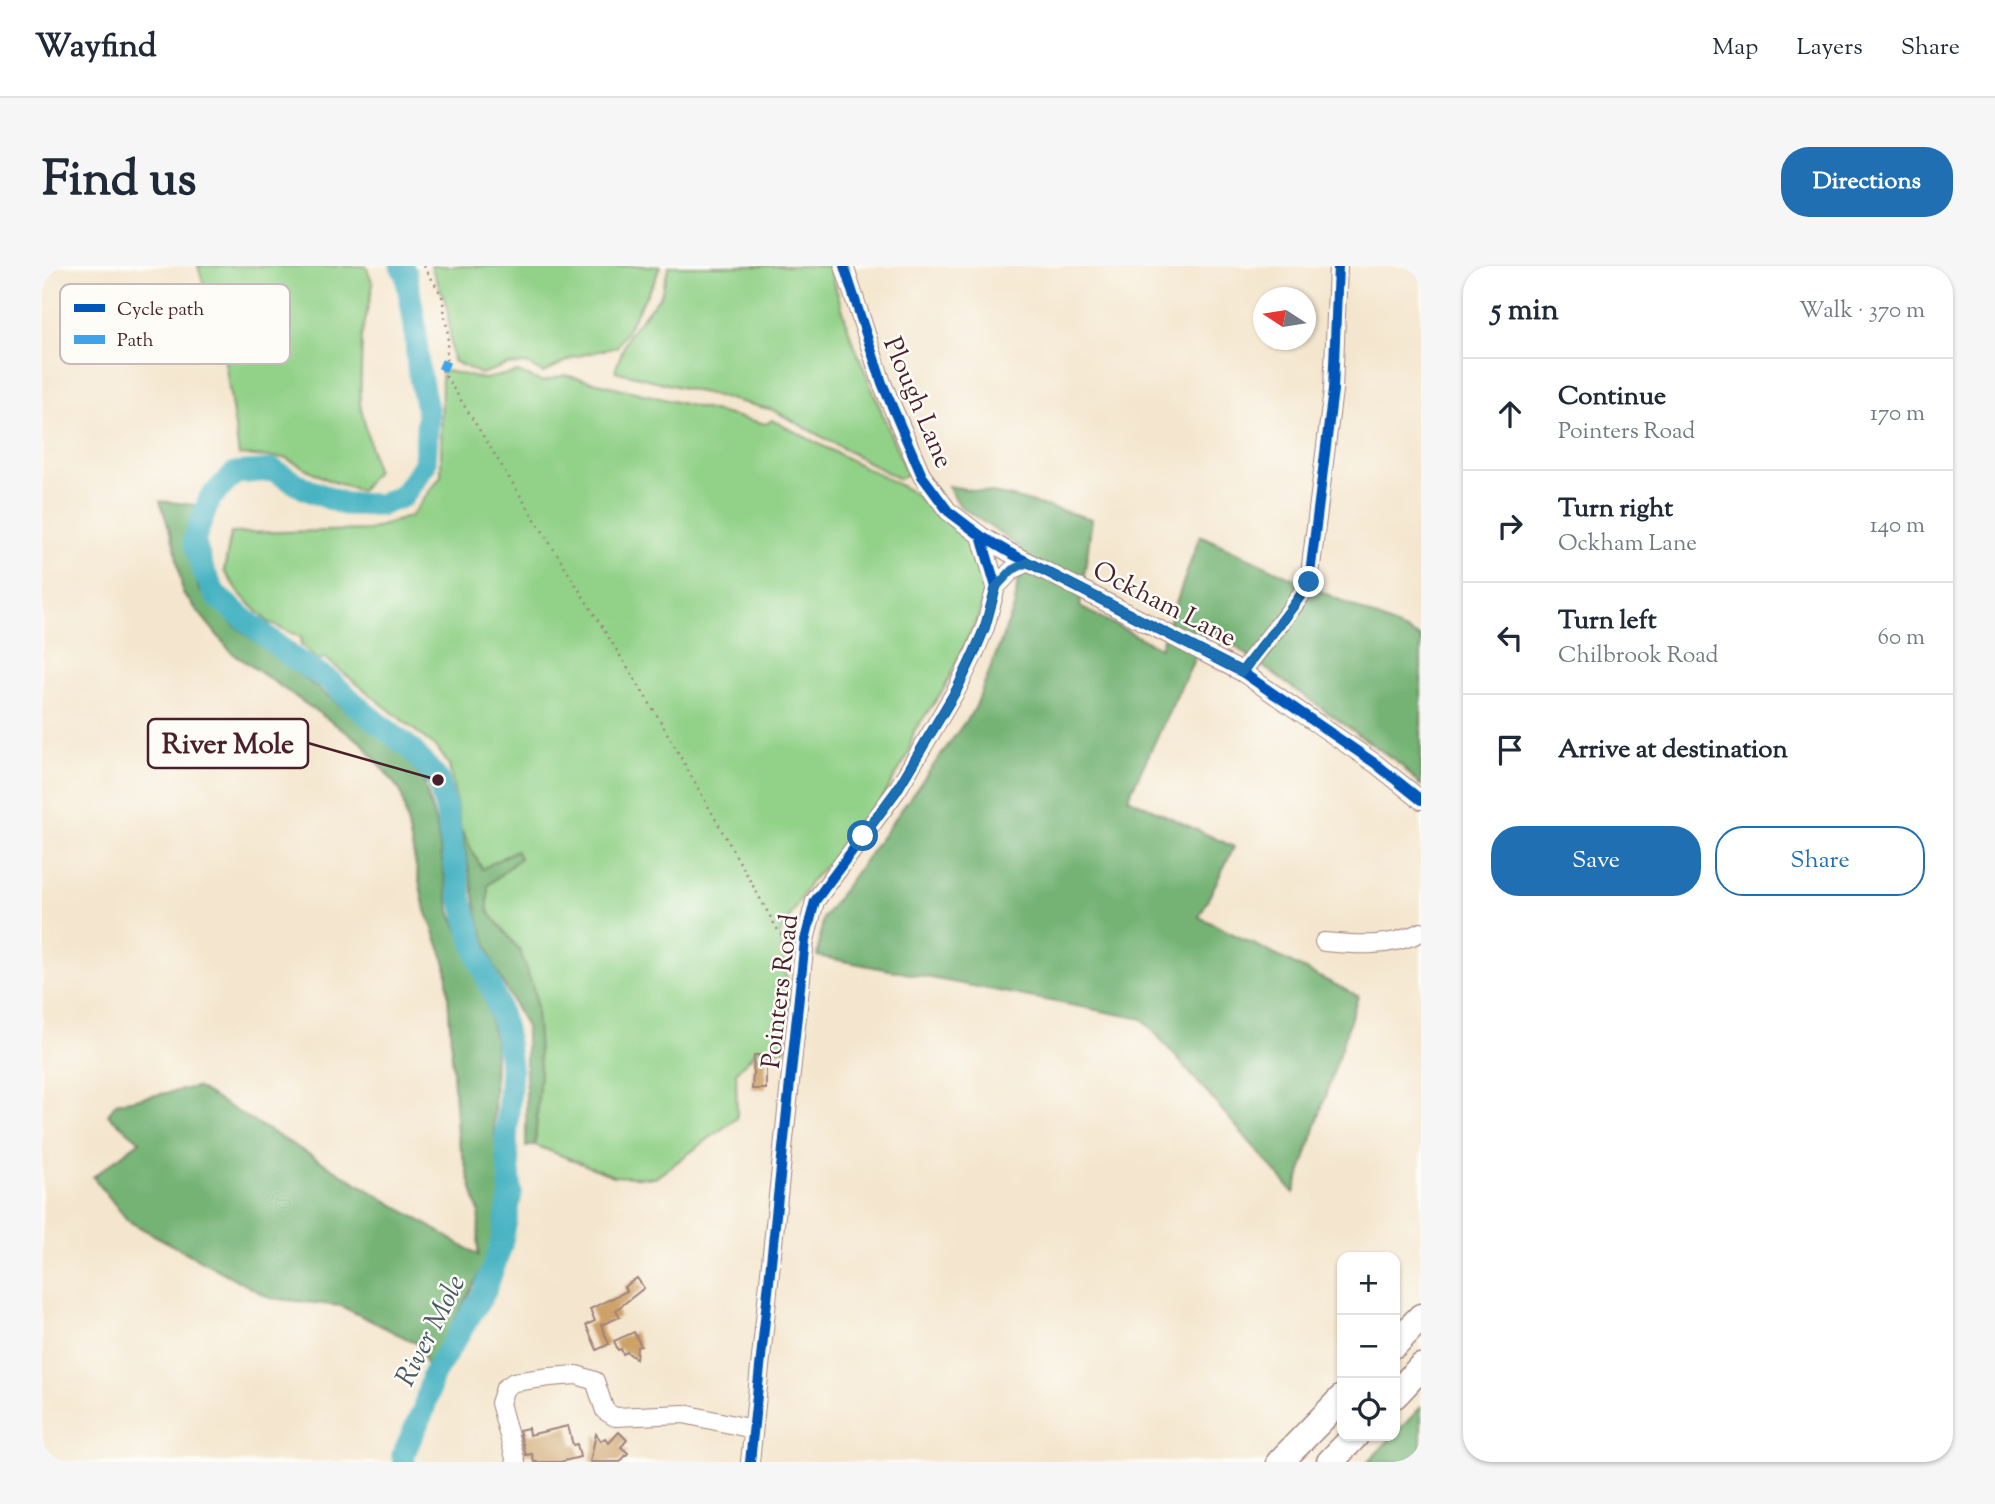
<!DOCTYPE html>
<meta charset="utf-8">
<style>
body{margin:0;font-family:"Sorts Mill Goudy",serif;background:#f6f6f7;color:#1f2937}
.controls{position:absolute;right:21px;bottom:21px;display:grid;overflow:hidden;border-radius:14px;box-shadow:0 2px 5px #0004}
.controls button{width:63px;height:63px;display:grid;place-items:center;padding:0;border:0;border-bottom:2px solid #e0e1e3;background:#fff;color:#1f2937;font:35px sans-serif}
.compass{position:absolute;left:1211px;top:21px;width:63px;height:63px;border-radius:50%;background:#fff;box-shadow:0 2px 5px #0004;rotate:282deg}
.stop{position:absolute;width:21px;height:21px;margin:-16px;border:5px solid #1f6fb2;border-radius:50%;background:#fff}
.stop.end{background:#1f6fb2;border-color:#fff;box-shadow:0 2px 7px #0008}
.list{margin:0;padding:0;list-style:none}
h2{display:flex;justify-content:space-between;align-items:center;height:91px;margin:0;padding:0 28px;font-size:30px}
h2 small{font-size:23px;font-weight:400;color:#747a83}
.list li{display:grid;grid-template-columns:46px 1fr auto;gap:21px;align-items:center;box-sizing:border-box;height:112px;padding:0 28px;border-top:2px solid #e0e1e3}
.list b{display:block;font-size:26px;white-space:nowrap}
.list p{margin:0;font-size:23px;white-space:nowrap;color:#747a83}
.list em{font-size:23px;font-style:normal;color:#747a83}
.actions{display:flex;gap:14px;padding:21px 28px}
.actions a{flex:1;padding:16px 0;border:2px solid #1f6fb2;border-radius:28px;text-align:center;font-size:24px;color:#1f6fb2}
.actions .main{background:#1f6fb2;color:#fff}
.icon{flex:none;width:38px;height:38px;fill:none;stroke:currentColor;stroke-width:2;stroke-linecap:round;stroke-linejoin:round}
.map{position:relative;flex:none;width:1379px;height:1196px;overflow:hidden;border-radius:28px}
header{display:flex;align-items:center;gap:42px;box-sizing:border-box;height:98px;padding:0 35px;background:#fff;border-bottom:2px solid #e0e1e3}
header strong{font-size:33px}
nav{display:flex;gap:38px;margin-inline-start:auto;font-size:24px}
.intro{display:flex;align-items:center;justify-content:space-between;box-sizing:border-box;height:168px;padding:0 42px}
h1{margin:0;font-size:49px}
.button{padding:18px 32px;border-radius:28px;background:#1f6fb2;color:#fff;font-size:24px;font-weight:700}
main{display:flex;gap:42px;padding:0 42px}
aside{flex:1;background:#fff;border-radius:28px;box-shadow:0 2px 5px #0004}
.map>svg:first-child{display:block}
.green{fill:#92d188;stroke:#6e785a;stroke-width:2}
.forest{fill:#75b374;stroke:#606950;stroke-width:2}
.lines{fill:none;stroke-linecap:round;stroke-linejoin:round}
.river{stroke:#46b3c2;stroke-width:23}
.building{fill:#cda167}
.minor-casing{stroke:#9f827c;stroke-width:20}
.highway-casing{stroke:#9f827c;stroke-width:29}
.path{stroke:#9f827c;stroke-width:2.5;stroke-dasharray:2 5;stroke-linecap:butt}
.minor{stroke:#fff;stroke-width:18}
.highway{stroke:#fff;stroke-width:26}
.quiet{stroke:#40a2eb;stroke-width:9;stroke-dasharray:18 9;stroke-linecap:butt}
.cycleway-casing{stroke:#fdfcf7;stroke-width:15}
.cycleway{stroke:#0057b8;stroke-width:10}
.route{stroke:#1f6fb2;stroke-width:9}
.labels{text-anchor:middle;stroke-width:5;stroke-linejoin:round;paint-order:stroke}
.street-label{font-size:26px;fill:#4a1f2b;stroke:#fdfcf7}
.water-label{font-size:28px;font-style:italic;fill:#485a67;stroke:#fdfcf7}
.key{fill:#fdfcf7;stroke:#c7baba;stroke-width:2}
.key-label{font-size:19px;fill:#4a1f2b}
.leader{fill:none;stroke:#4a1f2b;stroke-width:2.5}
.callout-dot{fill:#4a1f2b;stroke:#fdfcf7;stroke-width:2.5}
.callout{fill:#fdfcf7;stroke:#4a1f2b;stroke-width:2.5}
.callout-label{font-size:28px;text-anchor:middle;font-weight:bold;fill:#4a1f2b}
</style>
<header>
<strong>Wayfind</strong>
<nav><a>Map</a><a>Layers</a><a>Share</a></nav>
</header>
<div class="intro"><h1>Find us</h1><a class="button">Directions</a></div>
<main>
<div class="map">
<svg width="1379" height="1196" viewBox="0 0 1379 1196">
<rect width="100%" height="100%" fill="#fdfcf7"/>
<filter id="ink" filterUnits="userSpaceOnUse"><feTurbulence type="fractalNoise" baseFrequency=".0143" numOctaves="2"/><feDisplacementMap in="SourceGraphic" scale="14" xChannelSelector="R" yChannelSelector="G"/><feConvolveMatrix kernelMatrix="1 2 1 2 8 2 1 2 1" color-interpolation-filters="sRGB"/></filter>
<filter id="wash" filterUnits="userSpaceOnUse"><feTurbulence type="fractalNoise" baseFrequency=".00686" numOctaves="4" result="noise"/><feDisplacementMap in="SourceGraphic" scale="28" xChannelSelector="R" yChannelSelector="G"/><feGaussianBlur stdDeviation="1.57" result="paint"/><feColorMatrix in="noise" values="0 0 0 0 0 0 0 0 0 0 0 0 0 0 0 0 0 1.4 0 .05"/><feComposite in="paint" operator="in"/></filter>
<g filter="url(#wash)">
<rect width="100%" height="100%" fill="#f4e6ce"/>
<path class="green" d="M156,0H324L331,18L320,70L318,137L334,205L319,225L286,214L244,192L197,189L180,75Z
M389,0H618L613,14L575,81L532,91L501,107L485,98L465,99L439,108L411,95L405,40Z
M627,0H787L809,71L865,208L857,213L731,144L573,105L586,69L619,29Z
M400,104L442,113L476,106L500,116L523,109L724,158L730,154L869,225L898,248L933,282L941,304L943,323L936,351L902,423L872,465L866,489L828,553L769,615L738,668L748,734L743,784L717,783L694,806L695,852L613,912L571,910L493,879L498,803L478,685L446,645V619L478,592L474,585L440,603L419,564L407,499L396,483L283,392L276,394L259,379V371L227,357L199,329L182,305L189,267L327,264L369,250L399,210Z"/>
<path class="forest" d="M906,220L967,230L1050,253L1038,341L1118,382L1158,269L1379,372V520L1358,498L1167,362L1086,532L1192,581L1157,651L1316,730L1252,927L1101,753L775,690L781,652L933,442L973,339L979,282L918,240Z
M118,235L155,239L144,270L157,324L193,360L356,483L381,513L395,562L408,645L440,719L453,774L452,858L459,925L446,992L386,1103L376,1078L299,1040L228,1032L86,955L51,911L98,875L66,849L74,837L154,821L436,989L437,947L415,869L404,698L382,639L359,526L320,477L189,386L141,327L133,281Z
M419,564L440,603L474,584L478,592L446,619V645L478,685L493,728L498,803L493,879L484,881V761L452,700L437,655Z
M1379,1141V1196H1326Z"/>
<g class="lines">
<path class="river" d="M359,0L364,8L373,59L376,101L386,148L383,198L361,230L338,239L302,238L264,223L231,204L193,207L168,232L152,274L161,304L174,330L251,392L288,415L324,448L369,483L396,514L404,543L419,633L433,682L454,734L463,763L469,806L464,874L469,927L459,980L442,1027L391,1109L381,1145L361,1189L362,1196"/>
</g>
<g id="blocks">
<path class="building" d="M712,789H724V823H710Z
M595,1012L602,1022L574,1044L578,1051L559,1059L567,1078L555,1084L544,1059L553,1055L548,1043L585,1025L582,1021Z
M592,1066L599,1080L595,1081L594,1093L585,1086L581,1088L579,1083L576,1084L572,1075Z
M526,1160L531,1179L535,1178L538,1191L518,1196H492L490,1188L484,1189L477,1164L486,1162L487,1169Z
M577,1166L585,1174L579,1181L586,1187L578,1196H548L554,1168L559,1175L563,1172L567,1177Z"/>
</g>
</g>
<g filter="url(#ink)">
<use href="#blocks" fill-opacity="0" stroke="#9f827c" stroke-width="2"/>
<g class="lines">
<defs>
<path id="minor" d="M802,0L840,117L880,210L906,245L939,270L970,288L1200,406L1334,498L1379,534
M954,321L970,304L986,296
M1200,406C1222,375 1248,349 1267,316L1291,124L1296,0
M1282,676C1315,679 1348,682 1379,666
M474,1196L458,1137L463,1122L472,1116L508,1111L535,1109L553,1115L563,1145L573,1151L642,1148L711,1163
M708,1196L763,674L773,635L855,524L915,423L932,388L943,361L954,321L939,270"/>
<path id="highway" d="M1353,1078L1379,1051
M1353,1129L1379,1101
M1238,1196L1300,1132
M1288,1196L1313,1170"/>
</defs>
<use href="#minor" class="minor-casing"/>
<use href="#highway" class="highway-casing"/>
<path class="path" d="M382,0L400,30L406,69L404,95
M400,104L615,449L738,668L749,671"/>
<use href="#minor" class="minor"/>
<use href="#highway" class="highway"/>
<path class="quiet" d="M400,104L404,95"/>
<defs>
<path id="cycleway" d="M802,0L840,117L880,210L906,245L939,270L970,288L1200,406L1334,498L1379,534
M1200,406C1222,375 1248,349 1267,316L1291,124L1296,0
M708,1196L763,674L773,635L855,524L915,423L932,388L943,361L954,321L939,270"/>
</defs>
<use href="#cycleway" class="cycleway-casing"/>
<use href="#cycleway" class="cycleway"/>
</g>
</g>
<g class="lines" filter="url(#ink)">
<path class="route" d="M821,570L855,524L915,423L943,361L954,321L970,304L986,296L1200,406C1222,375 1248,349 1267,316"/>
</g>
<g class="labels">
<g class="street-label">
<text transform="translate(877 136) rotate(67)" y="9">Plough Lane</text>
<text transform="translate(1123 337) rotate(27)" y="9">Ockham Lane</text>
<text transform="translate(737 725) rotate(-83)" y="9">Pointers Road</text>
</g>
<g class="water-label">
<text transform="translate(387 1064) rotate(-63)" y="10">River Mole</text>
</g>
</g>
<rect x="18" y="18" width="230" height="80" rx="10" class="key"/>
<rect x="32" y="38" width="31" height="8" fill="#0057b8"/>
<rect x="32" y="69" width="31" height="9" fill="#40a2eb"/>
<g class="key-label">
<text x="75" y="49">Cycle path</text>
<text x="75" y="80">Path</text>
</g>
<path class="leader" d="M396 514L266 477"/>
<circle class="callout-dot" cx="396" cy="514" r="7"/>
<rect class="callout" x="106" y="453" width="160" height="49" rx="7"/>
<g class="callout-label">
<text x="186" y="487">River Mole</text>
</g>
</svg>
<div class="controls">
<button>+</button>
<button>−</button>
<button><svg class="icon" aria-label="locate" viewBox="0 0 24 24"><circle cx="12" cy="12" r="6"/><path d="M12 2v4M12 18v4M2 12h4M18 12h4"/></svg></button>
</div>
<svg class="compass" viewBox="-18 -18 36 36"><path d="M0-13l5 13h-10z" fill="#e53935"/><path d="M0 13l5-13h-10z" fill="#747a83"/></svg>
<div class="stop" style="left:821px;top:570px"></div>
<div class="stop end" style="left:1267px;top:316px"></div>
</div>
<aside>
<h2>5 min<small>Walk · 370 m</small></h2>
<ul class="list">
<li><svg class="icon" aria-label="ahead" viewBox="0 0 24 24"><path d="M12 20V5M6 11l6-6 6 6"/></svg><div><b>Continue</b><p>Pointers Road</p></div><em>170 m</em></li>
<li><svg class="icon" aria-label="right" viewBox="0 0 24 24"><path d="M7 20v-9h11M14 6l5 5-5 5"/></svg><div><b>Turn right</b><p>Ockham Lane</p></div><em>140 m</em></li>
<li><svg class="icon" aria-label="left" viewBox="0 0 24 24"><path d="M17 20v-9H6M10 6l-5 5 5 5"/></svg><div><b>Turn left</b><p>Chilbrook Road</p></div><em>60 m</em></li>
<li><svg class="icon" aria-label="arrive" viewBox="0 0 24 24"><path d="M6 21V4h12l-3 4 3 4H6"/></svg><div><b>Arrive at destination</b></div></li>
</ul>
<div class="actions"><a class="main">Save</a><a>Share</a></div>
</aside>
</main>
